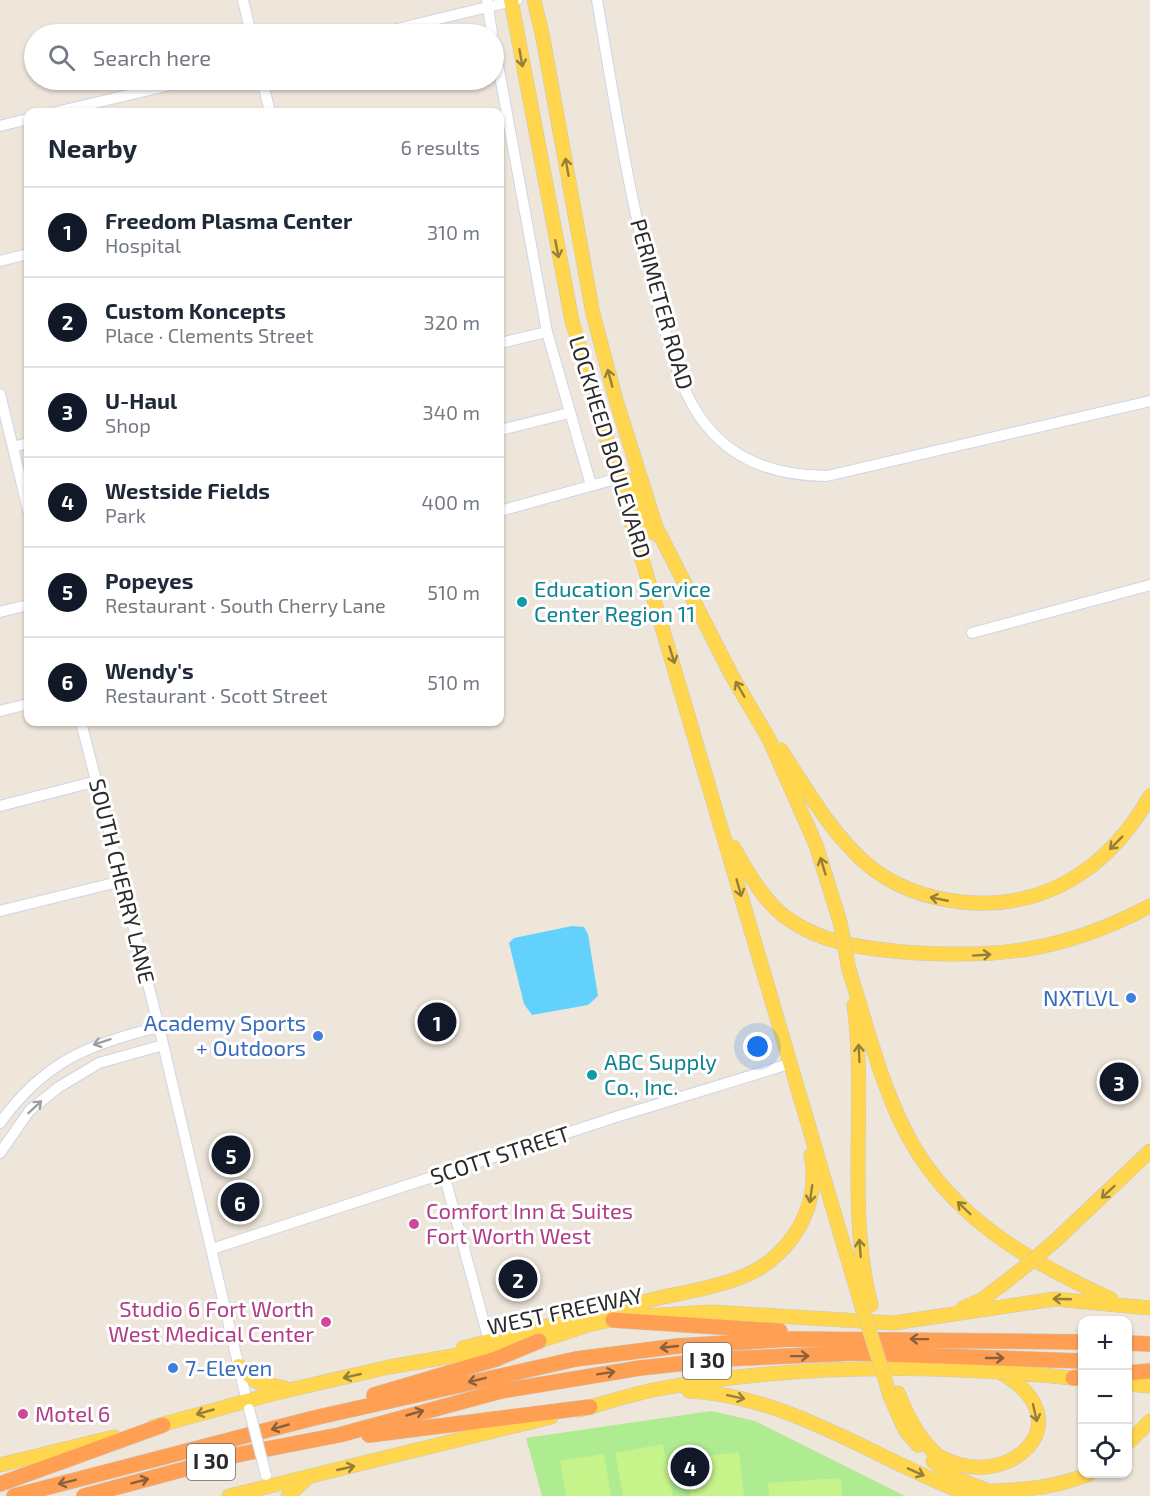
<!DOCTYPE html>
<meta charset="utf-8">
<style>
body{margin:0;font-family:"Exo 2",sans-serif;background:#f6f6f7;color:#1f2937}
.controls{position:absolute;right:18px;bottom:18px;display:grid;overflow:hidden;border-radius:12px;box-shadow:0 2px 4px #0004}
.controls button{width:54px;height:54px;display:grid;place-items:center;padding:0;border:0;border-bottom:2px solid #e0e1e3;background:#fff;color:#1f2937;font:30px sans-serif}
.you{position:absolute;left:758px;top:1047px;width:21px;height:21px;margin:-15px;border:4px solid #fff;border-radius:50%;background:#1a73e8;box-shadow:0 0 0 9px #1a73e833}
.badge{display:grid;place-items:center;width:39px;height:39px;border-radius:50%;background:#111827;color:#fff;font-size:20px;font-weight:700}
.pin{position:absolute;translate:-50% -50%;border:3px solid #fff;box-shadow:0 2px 6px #0006}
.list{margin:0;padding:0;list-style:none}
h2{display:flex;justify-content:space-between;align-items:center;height:78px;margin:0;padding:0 24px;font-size:26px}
h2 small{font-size:20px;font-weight:400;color:#747a83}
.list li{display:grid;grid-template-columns:39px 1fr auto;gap:18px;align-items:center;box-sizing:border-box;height:90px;padding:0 24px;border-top:2px solid #e0e1e3}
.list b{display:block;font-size:22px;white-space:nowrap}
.list p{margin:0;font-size:20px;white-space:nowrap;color:#747a83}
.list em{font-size:20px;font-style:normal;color:#747a83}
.icon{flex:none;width:33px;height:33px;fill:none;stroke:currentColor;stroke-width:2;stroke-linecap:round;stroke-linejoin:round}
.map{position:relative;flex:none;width:1150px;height:1496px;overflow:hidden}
.search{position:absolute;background:#fff;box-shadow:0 2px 4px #0004;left:24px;top:24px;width:480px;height:66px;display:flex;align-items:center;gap:15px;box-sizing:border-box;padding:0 21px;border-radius:33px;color:#747a83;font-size:22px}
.panel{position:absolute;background:#fff;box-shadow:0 2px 4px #0004;left:24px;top:108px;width:480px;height:618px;border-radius:12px}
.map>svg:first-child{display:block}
.green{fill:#afeb91}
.pitch{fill:#c7f38b}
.water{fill:#62d2fc}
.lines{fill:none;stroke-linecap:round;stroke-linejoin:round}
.minor-casing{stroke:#d0d4e5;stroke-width:12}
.major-casing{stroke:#c8c8c8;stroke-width:15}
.highway-casing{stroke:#c8c8c8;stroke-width:16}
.minor{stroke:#fff;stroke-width:10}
.major{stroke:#ffd64e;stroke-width:14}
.highway{stroke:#ff9f54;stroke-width:15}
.minor-bridge-casing{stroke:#d0d4e5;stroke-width:12;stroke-linecap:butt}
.major-bridge-casing{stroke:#c8c8c8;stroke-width:15;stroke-linecap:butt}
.minor-bridge{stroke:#fff;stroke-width:10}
.major-bridge{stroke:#ffd64e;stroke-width:14}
.oneway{stroke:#94803c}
.oneway2{stroke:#9f9f9f}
.oneway3{stroke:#8a5f3d}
.culture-dot{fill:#0f9aa8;stroke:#fff;stroke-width:2}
.shop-dot{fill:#3f7fe0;stroke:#fff;stroke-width:2}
.hotel-dot{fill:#d1479c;stroke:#fff;stroke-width:2}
.labels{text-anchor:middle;stroke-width:6;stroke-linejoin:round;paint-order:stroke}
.shield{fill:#fff;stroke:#6a6a6a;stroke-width:1.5}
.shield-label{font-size:21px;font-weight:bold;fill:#2a2a2a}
.street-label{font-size:22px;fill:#2a2a2a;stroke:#fff}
.culture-label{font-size:22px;fill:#0d838f;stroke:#fff;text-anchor:start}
.shop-label{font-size:22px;fill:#366cbe;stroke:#fff;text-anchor:end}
.hotel-label{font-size:22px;fill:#b23c85;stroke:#fff;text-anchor:start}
</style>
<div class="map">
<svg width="1150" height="1496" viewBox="0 0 1150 1496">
<rect width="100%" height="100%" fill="#eee6da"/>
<path class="green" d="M711,1411L755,1421L905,1496H542L526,1438Z"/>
<path class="pitch" d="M663,1444L673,1496H623L615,1453Z
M739,1452L744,1496H690L686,1459Z
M604,1454L611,1496H566L560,1461Z
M841,1478L842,1496H769L768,1483Z"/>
<path class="water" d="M572,926L584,927L588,934L598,996L588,1005L532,1015L524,1004L509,943L514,938Z"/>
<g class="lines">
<defs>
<path id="minor" d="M243,0L251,34
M487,0L492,34
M597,0C615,105 631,210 660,312C671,351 680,393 706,425C736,463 781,476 827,476L1150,401
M376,34L517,0
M494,43L547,332L591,485
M262,80L270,112
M56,112L192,80
M0,126L28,119
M0,261L28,254
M500,343L547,332
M0,394L28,510
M500,430L569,413
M13,447L28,443
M500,511L619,478
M0,612L28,605
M972,633L1150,585
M0,711L28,704
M81,722L159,1027L248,1406
M0,806L97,781
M0,911L122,881
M0,1123C44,1062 88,1044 159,1027
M0,1153L30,1110L59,1087L99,1063L163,1045
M444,1174L489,1341
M212,1249L619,1116L789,1064"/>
<path id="major" d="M511,0L572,321L861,1304
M534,0L542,33L593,314L616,400L656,527L732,676L769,739L816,845L840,922
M619,478L631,481L646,528L660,536
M781,750C807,790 832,835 869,866C895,887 927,898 961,902C1045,911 1109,868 1150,796
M733,847C748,871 761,898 784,916C820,943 860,948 904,952C999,959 1065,951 1150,906
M849,970C867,1025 881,1087 909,1138C953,1219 1030,1262 1111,1299
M854,1005C867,1105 846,1207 871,1305
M1054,1242L1150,1151
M963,1308L983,1299L1017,1273
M463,1348C528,1331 593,1314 659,1298C690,1291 737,1284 763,1266C799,1241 820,1199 811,1155
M239,1366L257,1382L285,1388
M1128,1384L1150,1386
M689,1391C792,1396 879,1462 973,1496
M898,1393C907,1415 918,1438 937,1455C1004,1496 1087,1424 1003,1374
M889,1394L905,1430L918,1445
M579,1410C605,1403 632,1394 658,1389C798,1363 942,1364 1082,1379
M153,1427L272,1394L389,1367L539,1341L588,1325L625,1317L712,1312L893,1323L1055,1299L1150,1308
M1128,1443L1150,1421
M933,1461L957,1479L1002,1496
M0,1465L114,1437
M993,1491C1027,1490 1057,1487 1089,1474
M229,1496L551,1417
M288,1496L306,1479"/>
<path id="highway" d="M613,1320L780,1331
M1128,1343L1150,1344
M1128,1373L1150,1371
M1073,1378L1082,1377
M374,1395L496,1359L539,1341
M369,1435L590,1407
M0,1484L163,1425
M14,1496L314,1418L576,1359L678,1346L792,1339L1082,1342
M84,1496L241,1454L339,1435L501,1391L640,1368L724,1359L854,1353L1082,1361"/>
</defs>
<use href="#minor" class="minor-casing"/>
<use href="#major" class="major-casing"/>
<use href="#highway" class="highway-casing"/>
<use href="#minor" class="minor"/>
<use href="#major" class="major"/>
<use href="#highway" class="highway"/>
<defs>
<path id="minor-bridge" d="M249,1409L266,1475"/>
<path id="major-bridge" d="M840,922L849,970
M1017,1273L1054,1242
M861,1304L889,1392"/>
</defs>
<use href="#minor-bridge" class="minor-bridge-casing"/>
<use href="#major-bridge" class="major-bridge-casing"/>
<use href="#minor-bridge" class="minor-bridge"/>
<use href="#major-bridge" class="major-bridge"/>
</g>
<defs><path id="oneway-shaft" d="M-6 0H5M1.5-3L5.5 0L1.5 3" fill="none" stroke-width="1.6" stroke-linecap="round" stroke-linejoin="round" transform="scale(1.5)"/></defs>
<g class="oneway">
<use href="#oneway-shaft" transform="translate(521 58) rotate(80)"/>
<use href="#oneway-shaft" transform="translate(567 167) rotate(-100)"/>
<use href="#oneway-shaft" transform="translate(557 249) rotate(79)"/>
<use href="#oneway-shaft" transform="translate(610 378) rotate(-105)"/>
<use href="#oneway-shaft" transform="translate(672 655) rotate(73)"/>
<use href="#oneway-shaft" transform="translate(740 689) rotate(-120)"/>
<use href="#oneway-shaft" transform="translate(1116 843) rotate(135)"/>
<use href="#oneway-shaft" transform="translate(823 866) rotate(-107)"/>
<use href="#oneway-shaft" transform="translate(739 888) rotate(74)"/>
<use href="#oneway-shaft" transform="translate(939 899) rotate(-169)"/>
<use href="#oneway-shaft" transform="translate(982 955) rotate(-4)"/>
<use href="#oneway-shaft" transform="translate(859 1053) rotate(-93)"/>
<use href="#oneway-shaft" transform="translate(1108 1192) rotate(137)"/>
<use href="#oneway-shaft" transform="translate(811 1194) rotate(98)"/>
<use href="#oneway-shaft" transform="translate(964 1208) rotate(-136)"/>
<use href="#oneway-shaft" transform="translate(860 1248) rotate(-95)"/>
<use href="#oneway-shaft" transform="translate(1062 1299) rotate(-178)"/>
<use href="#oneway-shaft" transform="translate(352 1376) rotate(167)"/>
<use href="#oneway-shaft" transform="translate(736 1397) rotate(12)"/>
<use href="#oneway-shaft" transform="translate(205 1412) rotate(164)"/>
<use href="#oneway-shaft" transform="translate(1035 1413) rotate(77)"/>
<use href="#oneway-shaft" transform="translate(346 1468) rotate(-13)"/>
<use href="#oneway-shaft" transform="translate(916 1472) rotate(24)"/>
</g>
<g class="oneway2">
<use href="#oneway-shaft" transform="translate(102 1042) rotate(162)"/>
<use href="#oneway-shaft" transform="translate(35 1107) rotate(-43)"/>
</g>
<g class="oneway3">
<use href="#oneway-shaft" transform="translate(919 1339) rotate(-179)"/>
<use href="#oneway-shaft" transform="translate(669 1347) rotate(174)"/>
<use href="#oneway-shaft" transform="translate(800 1356) rotate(-1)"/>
<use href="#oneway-shaft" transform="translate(995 1358)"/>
<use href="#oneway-shaft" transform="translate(606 1373) rotate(-9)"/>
<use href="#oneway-shaft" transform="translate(477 1380) rotate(166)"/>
<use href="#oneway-shaft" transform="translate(415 1413) rotate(-16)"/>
<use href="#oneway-shaft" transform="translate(280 1427) rotate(164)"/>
<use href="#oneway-shaft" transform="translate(140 1481) rotate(-15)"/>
<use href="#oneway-shaft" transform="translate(67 1482) rotate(166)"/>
</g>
<g class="culture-dot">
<circle cx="522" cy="602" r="6"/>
<circle cx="592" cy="1075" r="6"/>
</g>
<g class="shop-dot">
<circle cx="1131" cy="998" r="6"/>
<circle cx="318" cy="1036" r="6"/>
<circle cx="173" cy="1368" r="6"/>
</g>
<g class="hotel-dot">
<circle cx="414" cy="1224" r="6"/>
<circle cx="326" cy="1322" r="6"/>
<circle cx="23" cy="1414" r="6"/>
</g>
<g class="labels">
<g class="shield">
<rect x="683" y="1343" width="48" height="36" rx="4.5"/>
<rect x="187" y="1444" width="48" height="36" rx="4.5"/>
</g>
<g class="shield-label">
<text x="707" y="1368">I 30</text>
<text x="211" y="1469">I 30</text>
</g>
<g class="street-label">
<text transform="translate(662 304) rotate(74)" y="8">PERIMETER ROAD</text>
<text transform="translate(610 447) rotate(73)" y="8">LOCKHEED BOULEVARD</text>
<text transform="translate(122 881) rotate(76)" y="8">SOUTH CHERRY LANE</text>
<text transform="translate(500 1155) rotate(-18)" y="8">SCOTT STREET</text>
<text transform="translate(565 1311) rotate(-12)" y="8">WEST FREEWAY</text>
</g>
<g class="culture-label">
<text x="534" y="597">Education Service<tspan x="534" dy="25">Center Region 11</tspan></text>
<text x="604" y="1070">ABC Supply<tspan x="604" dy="25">Co., Inc.</tspan></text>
</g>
<g class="shop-label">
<text x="1119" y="1006">NXTLVL</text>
<text x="306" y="1031">Academy Sports<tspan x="306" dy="25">+ Outdoors</tspan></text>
<text x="185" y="1376" text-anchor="start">7-Eleven</text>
</g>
<g class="hotel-label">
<text x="426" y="1219">Comfort Inn &amp; Suites<tspan x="426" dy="25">Fort Worth West</tspan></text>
<text x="314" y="1317" text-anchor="end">Studio 6 Fort Worth<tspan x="314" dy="25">West Medical Center</tspan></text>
<text x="35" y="1422">Motel 6</text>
</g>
</g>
</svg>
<div class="controls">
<button>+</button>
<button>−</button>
<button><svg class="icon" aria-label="locate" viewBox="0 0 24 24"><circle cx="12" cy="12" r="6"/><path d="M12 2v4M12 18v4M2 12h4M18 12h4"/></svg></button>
</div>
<div class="you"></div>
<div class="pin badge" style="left:437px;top:1022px">1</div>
<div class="pin badge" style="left:518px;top:1279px">2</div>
<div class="pin badge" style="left:1119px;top:1082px">3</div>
<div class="pin badge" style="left:690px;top:1467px">4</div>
<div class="pin badge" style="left:231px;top:1155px">5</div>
<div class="pin badge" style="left:240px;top:1202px">6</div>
<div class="search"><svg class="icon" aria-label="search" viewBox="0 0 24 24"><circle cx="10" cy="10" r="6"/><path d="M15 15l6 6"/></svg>Search here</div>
<section class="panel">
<h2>Nearby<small>6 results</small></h2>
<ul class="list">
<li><span class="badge">1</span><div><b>Freedom Plasma Center</b><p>Hospital</p></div><em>310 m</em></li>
<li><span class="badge">2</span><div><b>Custom Koncepts</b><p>Place · Clements Street</p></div><em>320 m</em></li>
<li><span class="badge">3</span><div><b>U-Haul</b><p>Shop</p></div><em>340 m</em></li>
<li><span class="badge">4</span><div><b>Westside Fields</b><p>Park</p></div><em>400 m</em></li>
<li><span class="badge">5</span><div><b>Popeyes</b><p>Restaurant · South Cherry Lane</p></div><em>510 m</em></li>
<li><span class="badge">6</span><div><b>Wendy's</b><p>Restaurant · Scott Street</p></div><em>510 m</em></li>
</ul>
</section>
</div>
